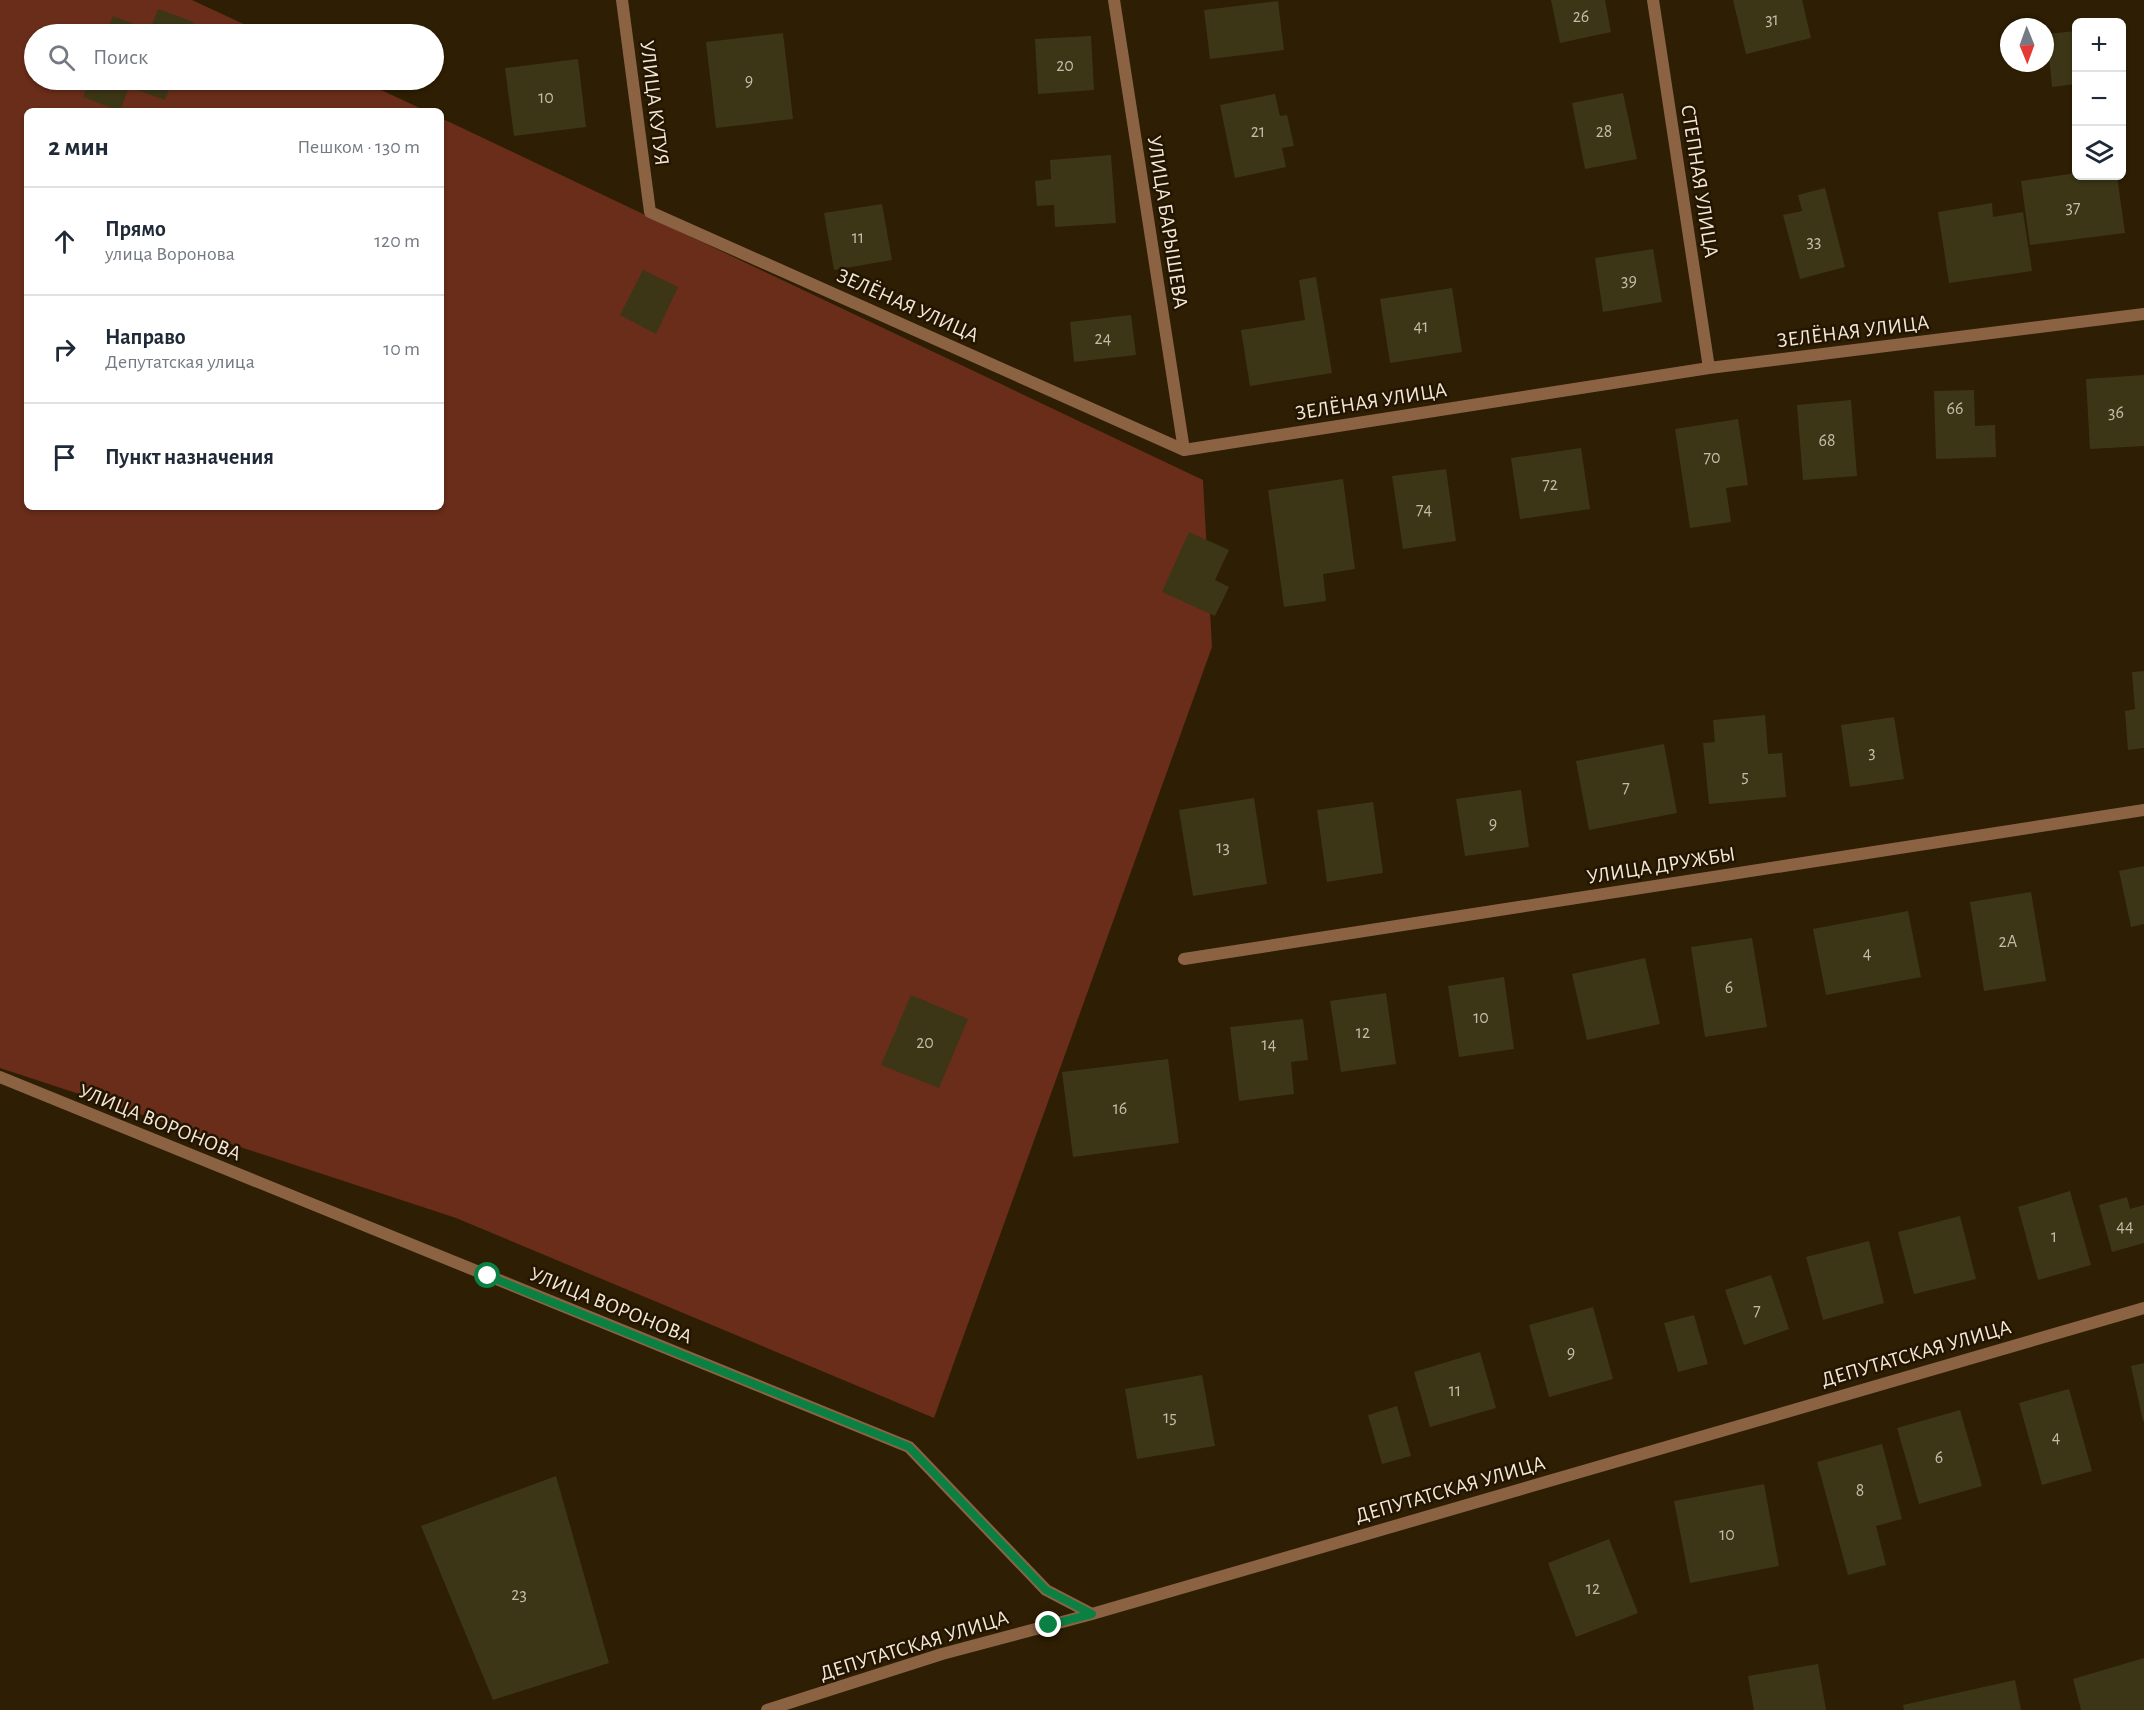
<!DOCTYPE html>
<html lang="ru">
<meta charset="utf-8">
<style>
body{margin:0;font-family:"Alegreya Sans",sans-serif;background:#f6f6f7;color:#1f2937}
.controls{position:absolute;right:18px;top:18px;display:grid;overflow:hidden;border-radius:9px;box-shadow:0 2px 4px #0004}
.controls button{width:54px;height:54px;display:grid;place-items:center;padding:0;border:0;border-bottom:2px solid #e0e1e3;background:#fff;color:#1f2937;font:30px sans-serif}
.compass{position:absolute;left:2000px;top:18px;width:54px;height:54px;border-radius:50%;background:#fff;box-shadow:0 2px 4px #0004;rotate:179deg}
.stop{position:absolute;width:18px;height:18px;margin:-14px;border:4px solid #0b8043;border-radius:50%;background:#fff}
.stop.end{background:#0b8043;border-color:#fff;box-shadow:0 2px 6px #0008}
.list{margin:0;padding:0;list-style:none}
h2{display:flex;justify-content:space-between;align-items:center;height:78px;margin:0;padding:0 24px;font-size:26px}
h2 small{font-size:20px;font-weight:400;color:#747a83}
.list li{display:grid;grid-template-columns:39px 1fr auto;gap:18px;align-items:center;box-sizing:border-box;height:108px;padding:0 24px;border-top:2px solid #e0e1e3}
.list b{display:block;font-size:22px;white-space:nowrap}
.list p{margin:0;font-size:20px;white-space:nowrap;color:#747a83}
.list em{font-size:20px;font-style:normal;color:#747a83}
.icon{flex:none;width:33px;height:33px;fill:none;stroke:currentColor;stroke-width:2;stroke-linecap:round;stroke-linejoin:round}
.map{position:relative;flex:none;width:2144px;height:1710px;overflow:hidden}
.search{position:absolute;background:#fff;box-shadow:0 2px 4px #0004;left:24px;top:24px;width:420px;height:66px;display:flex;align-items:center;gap:15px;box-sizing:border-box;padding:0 21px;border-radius:33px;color:#747a83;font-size:22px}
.panel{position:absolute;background:#fff;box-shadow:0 2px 4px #0004;left:24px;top:108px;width:420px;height:402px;border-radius:9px}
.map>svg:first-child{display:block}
.green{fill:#692d19}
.building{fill:#3c3617}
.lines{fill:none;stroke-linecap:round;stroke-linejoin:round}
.minor{stroke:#8b6343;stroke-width:12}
.route{stroke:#0b8043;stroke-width:8}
.labels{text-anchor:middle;stroke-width:5;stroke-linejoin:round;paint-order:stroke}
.number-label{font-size:18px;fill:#c4bca8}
.street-label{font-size:21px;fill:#f2e8d8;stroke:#241500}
</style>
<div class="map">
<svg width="2144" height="1710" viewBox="0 0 2144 1710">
<rect width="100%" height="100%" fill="#2e1e03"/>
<path class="green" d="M0,0H192L265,34H34V80H360L426,111H27V507H441V118L1203,480L1212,647L934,1418L456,1218L0,1068Z"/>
<path class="building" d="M1551,0H1605L1611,32L1560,43Z
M1733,0H1802L1811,38L1746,54Z
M1278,1L1284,50L1210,59L1204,10Z
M158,9L194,22L189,34H106L113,16L150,30Z
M2076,31V84L2052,87L2047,34Z
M783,33L793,119L716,128L706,42Z
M1091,36L1094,90L1038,94L1035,39Z
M578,59L586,127L514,136L505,68Z
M90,80H173L165,100L129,87L120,111L83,97Z
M1623,93L1637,159L1585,169L1572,103Z
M1275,94L1280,116L1287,115L1294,146L1282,148L1286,167L1235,178L1220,105Z
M1111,155L1116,223L1055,227L1054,205L1037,206L1035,181L1051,179L1050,160Z
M2076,173V176H2117L2125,233L2030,245L2021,181Z
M1825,188L1845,267L1800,279L1783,215L1802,211L1798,195Z
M1992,203L1993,217L2023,212L2032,271L1949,283L1938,212Z
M882,204L892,260L834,270L824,213Z
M1653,249L1662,302L1603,312L1595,258Z
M643,270L678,287L656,334L620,315Z
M1316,277L1332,373L1250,386L1241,330L1305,320L1299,280Z
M1452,288L1462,352L1390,363L1380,299Z
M1131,315L1136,355L1074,362L1070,322Z
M2144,375V446L2090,449L2086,379Z
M1974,390L1975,426L1995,425L1996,457L1936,459L1934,391Z
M1851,400L1857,476L1803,480L1797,405Z
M1738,419L1748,485L1726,488L1731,522L1690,528L1675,429Z
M1581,448L1590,509L1520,519L1511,458Z
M1446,469L1456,541L1403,549L1392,476Z
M1343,479L1355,569L1323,574L1326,601L1284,607L1268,490Z
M1189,532L1229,550L1215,580L1229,587L1215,616L1162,592Z
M2144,671V748L2128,750L2125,711L2135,709L2132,672Z
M1765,715L1768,754L1782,753L1786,797L1709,804L1703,743L1715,742L1713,720Z
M1894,717L1904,779L1850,787L1841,725Z
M1664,744L1677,813L1589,830L1576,761Z
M1521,790L1529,847L1465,856L1456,799Z
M1254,798L1267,884L1193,896L1179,810Z
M1373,802L1383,873L1327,882L1317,810Z
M2144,866V924L2131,927L2119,871Z
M2031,892L2046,981L1984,991L1970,902Z
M1908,911L1921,977L1826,995L1813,929Z
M1752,938L1767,1027L1705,1037L1691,947Z
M1645,958L1660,1024L1587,1040L1572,974Z
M1504,977L1514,1049L1459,1057L1448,986Z
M1386,993L1396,1064L1341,1072L1330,1001Z
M911,995L968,1019L939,1088L881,1065Z
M1303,1019L1308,1060L1291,1062L1294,1094L1239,1101L1230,1027Z
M1168,1059L1179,1143L1073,1157L1062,1072Z
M2070,1191L2091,1265L2038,1280L2018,1207Z
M2127,1197L2130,1209L2144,1205V1243L2112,1252L2099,1205Z
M1960,1216L1976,1279L1914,1294L1898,1232Z
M1869,1241L1884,1303L1823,1320L1806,1257Z
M1771,1275L1789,1329L1744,1345L1725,1290Z
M1593,1307L1613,1379L1549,1397L1529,1325Z
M1694,1315L1708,1364L1678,1372L1664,1323Z
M1480,1352L1496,1408L1430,1427L1414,1372Z
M2144,1363V1421H2143L2131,1366Z
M1202,1375L1215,1446L1137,1459L1125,1389Z
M2069,1389L2092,1471L2042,1485L2019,1403Z
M1397,1406L1411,1456L1382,1464L1368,1415Z
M1960,1410L1982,1486L1919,1504L1897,1428Z
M1882,1444L1902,1519L1876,1526L1886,1565L1848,1575L1817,1462Z
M556,1476L609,1663L493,1700L421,1526Z
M1764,1484L1779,1566L1690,1583L1674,1501Z
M1609,1539L1638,1613L1576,1637L1548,1563Z
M2144,1658V1710H2081L2073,1679Z
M1818,1664L1826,1710H1754L1748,1676Z
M2015,1680L2021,1710H1904L1903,1705Z"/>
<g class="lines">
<path class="minor" d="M622,0L650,212L1184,450L1709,368L2144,314
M1114,0L1184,450
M1653,0L1709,368
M1184,959L2144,810
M0,1077L909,1447L1046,1590L1092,1614
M767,1710L942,1654L1092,1614L2144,1308"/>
</g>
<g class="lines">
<path class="route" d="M488,1276L909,1447L1046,1590L1092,1614L1049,1625"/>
</g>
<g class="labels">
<g class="number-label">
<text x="1581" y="22">26</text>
<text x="1772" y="25">31</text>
<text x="1065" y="71">20</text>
<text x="749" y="86">9</text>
<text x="546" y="103">10</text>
<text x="1258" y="137">21</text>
<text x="1604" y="137">28</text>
<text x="2073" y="213">37</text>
<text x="858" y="243">11</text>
<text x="1814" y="247">33</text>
<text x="1629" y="286">39</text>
<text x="1421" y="332">41</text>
<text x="1103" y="344">24</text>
<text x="1955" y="414">66</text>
<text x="2116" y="418">36</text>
<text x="1827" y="446">68</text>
<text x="1712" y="463">70</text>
<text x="1550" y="490">72</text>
<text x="1424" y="515">74</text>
<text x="1872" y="758">3</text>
<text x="1745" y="782">5</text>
<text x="1626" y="793">7</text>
<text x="1493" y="829">9</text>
<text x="1223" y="853">13</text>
<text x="2008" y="947">2А</text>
<text x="1867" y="959">4</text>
<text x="1729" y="993">6</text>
<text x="1481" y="1023">10</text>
<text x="1363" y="1038">12</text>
<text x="925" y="1048">20</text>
<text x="1269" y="1050">14</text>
<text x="1120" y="1114">16</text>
<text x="2125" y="1232">44</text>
<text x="2054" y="1242">1</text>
<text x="1757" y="1316">7</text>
<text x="1571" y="1358">9</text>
<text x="1455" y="1396">11</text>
<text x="1170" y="1423">15</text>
<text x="2056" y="1443">4</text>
<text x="1939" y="1463">6</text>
<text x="1860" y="1496">8</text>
<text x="1727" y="1540">10</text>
<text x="1593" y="1594">12</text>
<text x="519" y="1600">23</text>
</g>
<g class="street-label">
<text transform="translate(655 103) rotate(83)" y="7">УЛИЦА КУТУЯ</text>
<text transform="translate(1700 181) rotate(81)" y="7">СТЕПНАЯ УЛИЦА</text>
<text transform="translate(1168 222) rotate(81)" y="7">УЛИЦА БАРЫШЕВА</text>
<text transform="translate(908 305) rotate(24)" y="7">ЗЕЛЁНАЯ УЛИЦА</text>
<text transform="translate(1853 331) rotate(-7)" y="7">ЗЕЛЁНАЯ УЛИЦА</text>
<text transform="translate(1371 401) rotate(-9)" y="7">ЗЕЛЁНАЯ УЛИЦА</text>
<text transform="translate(1661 865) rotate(-9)" y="7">УЛИЦА ДРУЖБЫ</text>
<text transform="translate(160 1122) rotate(22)" y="7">УЛИЦА ВОРОНОВА</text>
<text transform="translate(611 1305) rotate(22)" y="7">УЛИЦА ВОРОНОВА</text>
<text transform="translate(1916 1353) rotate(-16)" y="7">ДЕПУТАТСКАЯ УЛИЦА</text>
<text transform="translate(1450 1489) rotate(-16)" y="7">ДЕПУТАТСКАЯ УЛИЦА</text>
<text transform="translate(914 1645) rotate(-17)" y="7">ДЕПУТАТСКАЯ УЛИЦА</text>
</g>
</g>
</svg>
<div class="controls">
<button>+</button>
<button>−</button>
<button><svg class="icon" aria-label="layers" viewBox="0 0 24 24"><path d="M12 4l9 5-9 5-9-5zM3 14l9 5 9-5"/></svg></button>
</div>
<svg class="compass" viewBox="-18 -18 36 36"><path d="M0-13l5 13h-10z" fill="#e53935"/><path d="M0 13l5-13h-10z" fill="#747a83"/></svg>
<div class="stop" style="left:488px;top:1276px"></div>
<div class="stop end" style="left:1049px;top:1625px"></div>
<div class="search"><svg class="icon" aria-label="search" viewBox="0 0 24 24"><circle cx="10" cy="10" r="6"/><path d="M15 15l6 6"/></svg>Поиск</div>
<section class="panel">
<h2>2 мин<small>Пешком · 130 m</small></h2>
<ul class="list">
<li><svg class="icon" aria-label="ahead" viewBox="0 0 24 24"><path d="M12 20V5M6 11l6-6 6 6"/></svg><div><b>Прямо</b><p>улица Воронова</p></div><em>120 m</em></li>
<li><svg class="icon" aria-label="right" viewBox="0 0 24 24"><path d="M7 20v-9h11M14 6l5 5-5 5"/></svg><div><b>Направо</b><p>Депутатская улица</p></div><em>10 m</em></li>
<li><svg class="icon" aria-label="arrive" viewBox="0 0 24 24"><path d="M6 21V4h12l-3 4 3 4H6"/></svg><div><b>Пункт назначения</b></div></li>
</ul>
</section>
</div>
